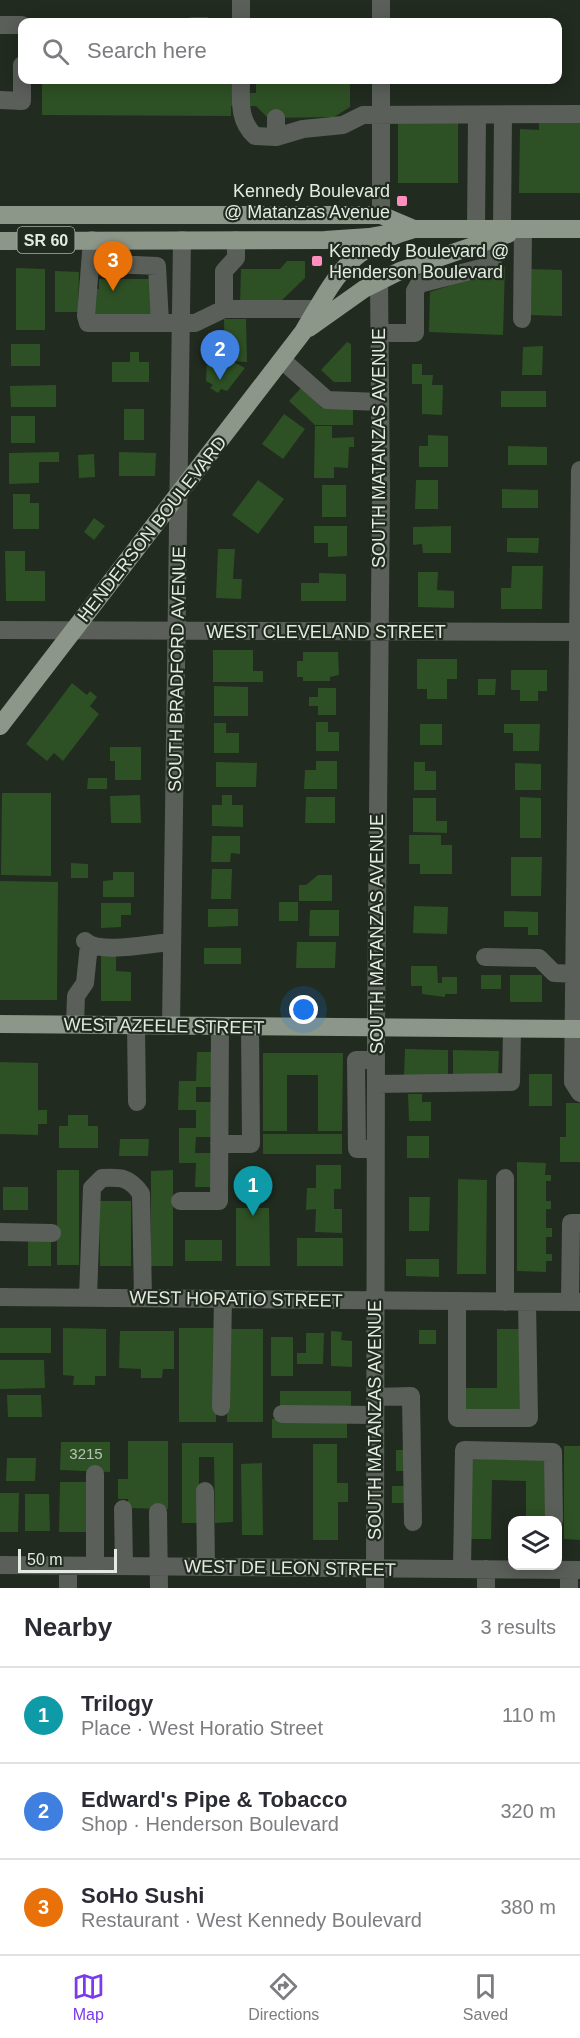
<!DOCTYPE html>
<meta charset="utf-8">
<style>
body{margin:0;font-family:Helvetica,sans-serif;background:#f2f2f3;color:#2b2b33}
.controls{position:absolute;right:18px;bottom:18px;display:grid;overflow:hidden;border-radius:12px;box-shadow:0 3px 15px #0003}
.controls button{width:54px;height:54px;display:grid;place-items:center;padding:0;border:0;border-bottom:2px solid #e1e1e2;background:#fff;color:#2b2b33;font:30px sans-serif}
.scale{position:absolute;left:18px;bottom:15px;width:99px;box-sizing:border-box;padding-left:6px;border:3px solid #e4ebe2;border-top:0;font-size:16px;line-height:21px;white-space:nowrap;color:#e4ebe2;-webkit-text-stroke:4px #212b1f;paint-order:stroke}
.you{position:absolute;left:304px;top:1010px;width:21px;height:21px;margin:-15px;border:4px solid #fff;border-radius:50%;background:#1a73e8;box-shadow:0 0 0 9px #1a73e833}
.badge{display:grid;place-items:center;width:39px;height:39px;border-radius:50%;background:#7c3aed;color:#fff;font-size:20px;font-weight:700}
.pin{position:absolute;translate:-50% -50px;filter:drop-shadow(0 2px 3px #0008)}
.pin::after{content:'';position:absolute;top:32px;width:21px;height:18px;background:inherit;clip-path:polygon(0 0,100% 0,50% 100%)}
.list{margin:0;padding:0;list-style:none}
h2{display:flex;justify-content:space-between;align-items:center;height:78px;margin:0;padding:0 24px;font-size:26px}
h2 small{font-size:20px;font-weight:400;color:#7c7c81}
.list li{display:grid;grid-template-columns:39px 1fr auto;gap:18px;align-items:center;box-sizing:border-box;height:96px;padding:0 24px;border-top:2px solid #e1e1e2}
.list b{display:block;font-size:22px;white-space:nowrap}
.list p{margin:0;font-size:20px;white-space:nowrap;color:#7c7c81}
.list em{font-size:20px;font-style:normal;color:#7c7c81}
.icon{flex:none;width:33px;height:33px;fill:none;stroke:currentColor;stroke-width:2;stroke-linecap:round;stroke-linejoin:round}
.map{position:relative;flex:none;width:580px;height:1588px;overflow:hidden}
.search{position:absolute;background:#fff;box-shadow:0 3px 15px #0003;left:18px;right:18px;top:18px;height:66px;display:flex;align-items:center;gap:15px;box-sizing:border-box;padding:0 21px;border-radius:12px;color:#7c7c81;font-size:22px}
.sheet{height:366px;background:#fff}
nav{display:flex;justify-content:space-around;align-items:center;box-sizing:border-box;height:84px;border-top:2px solid #e1e1e2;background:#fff;font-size:16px;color:#7c7c81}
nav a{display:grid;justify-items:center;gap:3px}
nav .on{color:#7c3aed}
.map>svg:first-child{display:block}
.building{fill:#2e5025}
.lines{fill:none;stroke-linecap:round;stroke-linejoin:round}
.minor{stroke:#5a5f59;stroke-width:18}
.major{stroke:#8c9689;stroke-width:18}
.poi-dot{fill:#fd8ebe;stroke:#212b1f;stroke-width:2}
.labels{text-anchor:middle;stroke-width:4.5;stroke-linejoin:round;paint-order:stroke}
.number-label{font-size:15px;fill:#b6c4b3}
.shield{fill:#212b1f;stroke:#aab1a8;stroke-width:1.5}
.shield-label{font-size:16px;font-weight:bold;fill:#e4ebe2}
.poi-label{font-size:18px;fill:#e4ebe2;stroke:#212b1f;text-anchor:end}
.street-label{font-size:18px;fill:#e4ebe2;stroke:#212b1f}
</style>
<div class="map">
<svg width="580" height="1588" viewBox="0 0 580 1588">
<rect width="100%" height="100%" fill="#212b1f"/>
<path class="building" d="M190,17H208V22H190Z
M42,80H232V93H256V80H350V107L334,117L268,118L256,106H231V116L42,115Z
M469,80H490V84H469Z
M539,120H580V193H519L520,129L539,130Z
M398,121H458V183H398Z
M287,261H305V278L280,302L240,305L241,269H280Z
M505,267L503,335L429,332L430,292Z
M16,268L45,269V330H16Z
M530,269L562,270V316L529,315Z
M55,271L79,272L78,312H55Z
M99,279H154V318H90V289H99Z
M224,319H246L247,362L232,361L245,368L227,391L221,389L218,393L210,388L213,385L206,381L207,361H225Z
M347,342L351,344V382H334L321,370Z
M11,344H40V366H11Z
M543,346L542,375H522L523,347Z
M130,352H139V362H149V382H112V362H130Z
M412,364H422V375H433L432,385H443L442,415L422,414V384H412Z
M56,385V407H11L10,386Z
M301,388L322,408L353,409V425H315L289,401Z
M501,391H546V407H501Z
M124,409H144V440H124Z
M284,414L305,429L283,459L262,444Z
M11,416H35V443H11Z
M315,426H332V438L354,437V447H349L348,468L334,467V478H314Z
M428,435L448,436V467H419V446H428Z
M508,446L547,447V465H508Z
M59,452V462H39V483L9,484V453Z
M119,452L156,453L155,476H119Z
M94,454L95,477L79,478L78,455Z
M258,480L284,499L258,534L232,515Z
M416,480H438V509H415Z
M322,485H346V517H322Z
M502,489L538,490V508H502Z
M13,494H30V503H39V529H13Z
M94,518L105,526L94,540L84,532Z
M314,526H347V556L328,557V543H314Z
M451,526V553H423L422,544L413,545V527Z
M507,538H539L538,553L507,552Z
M218,549H235L233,579H242L241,599L216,598Z
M5,551H25V571H45V601H6Z
M512,566H543L542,609H501V588H511Z
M418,572H438L437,590L454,591V608L418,607Z
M319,573L346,574V601H301V583H319Z
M213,650H253V671H263V682H213Z
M303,652H338L339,675L330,677V681H303V677H297V661H303Z
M417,659H457V679H447V699H427V689H417Z
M511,670H547V691H538V701H520V690H511Z
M478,679H496L495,695H478Z
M72,683L87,695L90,691L97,697L90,706L99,714L63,761L54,753L47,761L26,744Z
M214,686L248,687V716H214Z
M318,688H336V715H318V706H309V697H318Z
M316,722H328V732H339V751H316Z
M214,723H226V733H239V753H214Z
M420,724H442V745H420Z
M504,724H540L539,751H513V733H504Z
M110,747H141V780H115V761H110Z
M316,761H337V789H304L305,770H316Z
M216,762L257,763L256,787H216Z
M414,762H425V771H436V790H414Z
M515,763L541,764V790H515Z
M88,778H107V789H87Z
M2,793H51V876L1,875Z
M140,795L141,823H111L110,796Z
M222,795H232V805H243V827L212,826V805H222Z
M306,797H335V823H305Z
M520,797L541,798V838H520Z
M413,798H436V821H447V833L413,832Z
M409,835H441V845H452V874H420V864H409Z
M212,836H240V854L231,853L230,862H211Z
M511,857H542L541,896H511Z
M71,863L88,864V878H71Z
M212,869H232L231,899H211Z
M113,872H134V897H103V881L113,880Z
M318,875H332V901H299V885H306Z
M0,881L58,882L57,1000H0Z
M279,902H298V921H279Z
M101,903H131V915H121V927L101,928Z
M414,906L448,907L447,934L413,933Z
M208,909H238V926L208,927Z
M310,910H339V936H309Z
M504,911L538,912V935H528V927H504Z
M297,942H336L335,968H296Z
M204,948H241V964H204Z
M101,953H116V971L131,972V1001H101Z
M411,966H437L438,983H442V977H457V994H445V997L422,994V986H411Z
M481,975H501V989H481Z
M510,975H542V1002H510Z
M405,1049L448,1050V1077L404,1076Z
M453,1050L499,1051L498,1077L453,1076Z
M197,1052H215V1087H196V1102H214V1137H196L195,1153H214V1187H195L196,1163H179V1128H196V1110H178L179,1081H196Z
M263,1053H343L342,1131H318V1075H287V1131H263Z
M0,1062L38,1063V1110H47V1124H38V1135L0,1134Z
M529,1074H552V1106H529Z
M408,1094H422V1102H431V1121H409Z
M566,1103H580V1162H560V1137H566Z
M68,1115H88V1126H98V1148H59V1126H68Z
M263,1134H342V1154H263Z
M407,1136H429V1158H407Z
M120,1139H149L148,1156H119Z
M517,1162L546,1163L545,1175H551V1181H546V1201H551V1209H546V1228H552V1237H546V1254H552V1261H546V1272L517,1271Z
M316,1165H341V1189H334V1209H342V1233L315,1232L316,1209L306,1210L307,1188H316Z
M57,1170H79V1265H57Z
M173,1170V1266H151V1171Z
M458,1179L487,1180L486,1274H457Z
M3,1187H28V1210H3Z
M409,1197H430L429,1231H409Z
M99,1201H131V1266H100Z
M236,1208H269L270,1266H236Z
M28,1235H51V1266H28Z
M297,1238H343V1266H297Z
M185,1240H222V1261H185Z
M406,1259H439V1277L406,1276Z
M0,1328H51V1353H0Z
M63,1328L106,1329V1376H95V1385H73L74,1376L63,1375Z
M179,1328H216V1422H179Z
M228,1329H263V1422H227Z
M497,1329H523L522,1412H459V1388H497Z
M419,1330H436V1344H419Z
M120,1331H174V1369H163L162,1378H141V1369L119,1368Z
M331,1331L342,1332L341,1340L352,1341V1367L331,1366Z
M306,1333H324L323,1364H297V1353H306Z
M271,1337H293V1376H271Z
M0,1360H44L45,1388L0,1389Z
M280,1391H351V1409H280Z
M7,1395H41L42,1417H8Z
M272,1419H347V1438H272Z
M128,1441H168V1509L128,1508V1499H118V1479H128Z
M61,1442H110V1472L60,1470Z
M182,1443H233V1522L215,1523L214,1457H199V1523H182Z
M313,1444H337V1483H348V1502H338V1540H313Z
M564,1446H580V1540L564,1539Z
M396,1450H405L406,1471H396Z
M469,1457L550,1458L549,1520H526V1481L492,1480L491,1539H468Z
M7,1458H36L35,1481H6Z
M262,1463L263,1535H242L241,1464Z
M60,1482H88L86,1532H59Z
M392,1486H409V1503H392Z
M0,1493H19L18,1532H0Z
M25,1494H49L50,1531H25Z"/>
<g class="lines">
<path class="minor" d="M241,0V22
M381,0V22
M0,25H22
M241,80C241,101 238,120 255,136L276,137L303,129L343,125L363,115L580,114
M381,80V215
M0,100L22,101V65
M276,137V118
M476,229L477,115
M502,229L503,115
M92,240L86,316L88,323H195L224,309
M236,240V258L224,271V309H317
M90,263L157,266L160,323
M522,319L523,229
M380,333H415V291L419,284L493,265L488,240
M282,360L327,400L380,402
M580,470L573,1082L580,1093
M0,630L580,632
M85,941C100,955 152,943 172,942
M485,957L539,958L554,973L576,974
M75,1024L76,996L85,983L89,945
M136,1025L137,1102
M171,1026L182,240
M376,1084L511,1082L512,1029
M219,1144H251L250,1027
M375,1149H357L356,1060H376
M180,1201H219L220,1027
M0,1232L52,1233
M0,1297L580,1302
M88,1297L92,1188L102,1178C120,1177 130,1177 141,1194L143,1298
M457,1301V1418H529L527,1302
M505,1302V1178
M570,1302L571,1223H580
M375,1397L411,1396L413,1522
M221,1407L223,1299
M282,1414L375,1415
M205,1491L206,1567
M123,1509L124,1566
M158,1512L159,1588
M0,1565L580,1570
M95,1566V1474
M462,1569L464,1450L553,1452L554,1520
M486,1569V1588
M569,1570V1588
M68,1588V1566
M375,1588L376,1028L381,494L379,281"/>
<path class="major" d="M0,215H381L414,229
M0,241L325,240L369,237L414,229H580
M309,328L364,289L400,271L508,234
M0,726L303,332C337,275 347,248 414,229
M0,1024L580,1029"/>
</g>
<g class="poi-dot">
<rect x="396" y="195" width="12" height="12" rx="3"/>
<rect x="311" y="255" width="12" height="12" rx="3"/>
</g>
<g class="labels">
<g class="number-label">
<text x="86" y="1459">3215</text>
</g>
<rect class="shield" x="17.5" y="227" width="57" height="26" rx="4.5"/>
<g class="shield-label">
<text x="46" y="246">SR 60</text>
</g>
<g class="poi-label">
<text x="390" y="197">Kennedy Boulevard<tspan x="390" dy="21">@ Matanzas Avenue</tspan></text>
<text x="329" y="257" text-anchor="start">Kennedy Boulevard @<tspan x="329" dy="21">Henderson Boulevard</tspan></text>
</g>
<g class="street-label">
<text transform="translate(379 448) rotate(-90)" y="6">SOUTH MATANZAS AVENUE</text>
<text transform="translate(152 529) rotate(-52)" y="6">HENDERSON BOULEVARD</text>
<text x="326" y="638">WEST CLEVELAND STREET</text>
<text transform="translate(177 669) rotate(-89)" y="6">SOUTH BRADFORD AVENUE</text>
<text transform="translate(377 934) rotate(-90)" y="6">SOUTH MATANZAS AVENUE</text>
<text transform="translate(164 1026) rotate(1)" y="6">WEST AZEELE STREET</text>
<text transform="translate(236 1299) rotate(1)" y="6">WEST HORATIO STREET</text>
<text transform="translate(375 1420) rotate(-90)" y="6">SOUTH MATANZAS AVENUE</text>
<text transform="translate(290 1568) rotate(1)" y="6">WEST DE LEON STREET</text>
</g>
</g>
</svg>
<div class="controls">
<button><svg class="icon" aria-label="layers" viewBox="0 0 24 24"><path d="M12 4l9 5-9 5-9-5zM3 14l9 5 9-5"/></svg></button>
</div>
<div class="scale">50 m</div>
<div class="you"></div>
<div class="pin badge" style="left:253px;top:1216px;background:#0f9aa8">1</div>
<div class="pin badge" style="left:220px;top:380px;background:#3f7fe0">2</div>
<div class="pin badge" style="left:113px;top:291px;background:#e8710a">3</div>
<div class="search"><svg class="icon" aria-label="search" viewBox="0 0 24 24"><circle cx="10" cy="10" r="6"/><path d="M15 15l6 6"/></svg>Search here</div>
</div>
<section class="sheet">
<h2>Nearby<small>3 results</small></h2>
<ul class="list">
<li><span class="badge" style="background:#0f9aa8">1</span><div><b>Trilogy</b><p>Place · West Horatio Street</p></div><em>110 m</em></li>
<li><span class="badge" style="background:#3f7fe0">2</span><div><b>Edward's Pipe &amp; Tobacco</b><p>Shop · Henderson Boulevard</p></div><em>320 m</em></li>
<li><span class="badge" style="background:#e8710a">3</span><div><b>SoHo Sushi</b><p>Restaurant · West Kennedy Boulevard</p></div><em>380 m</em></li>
</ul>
</section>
<nav>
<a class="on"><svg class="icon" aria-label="map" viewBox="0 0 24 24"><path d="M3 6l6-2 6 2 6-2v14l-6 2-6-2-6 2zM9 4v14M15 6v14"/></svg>Map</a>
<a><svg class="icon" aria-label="directions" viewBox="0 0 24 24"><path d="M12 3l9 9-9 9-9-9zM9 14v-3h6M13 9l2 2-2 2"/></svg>Directions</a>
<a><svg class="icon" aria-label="saved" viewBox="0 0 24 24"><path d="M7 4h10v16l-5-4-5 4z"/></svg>Saved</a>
</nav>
